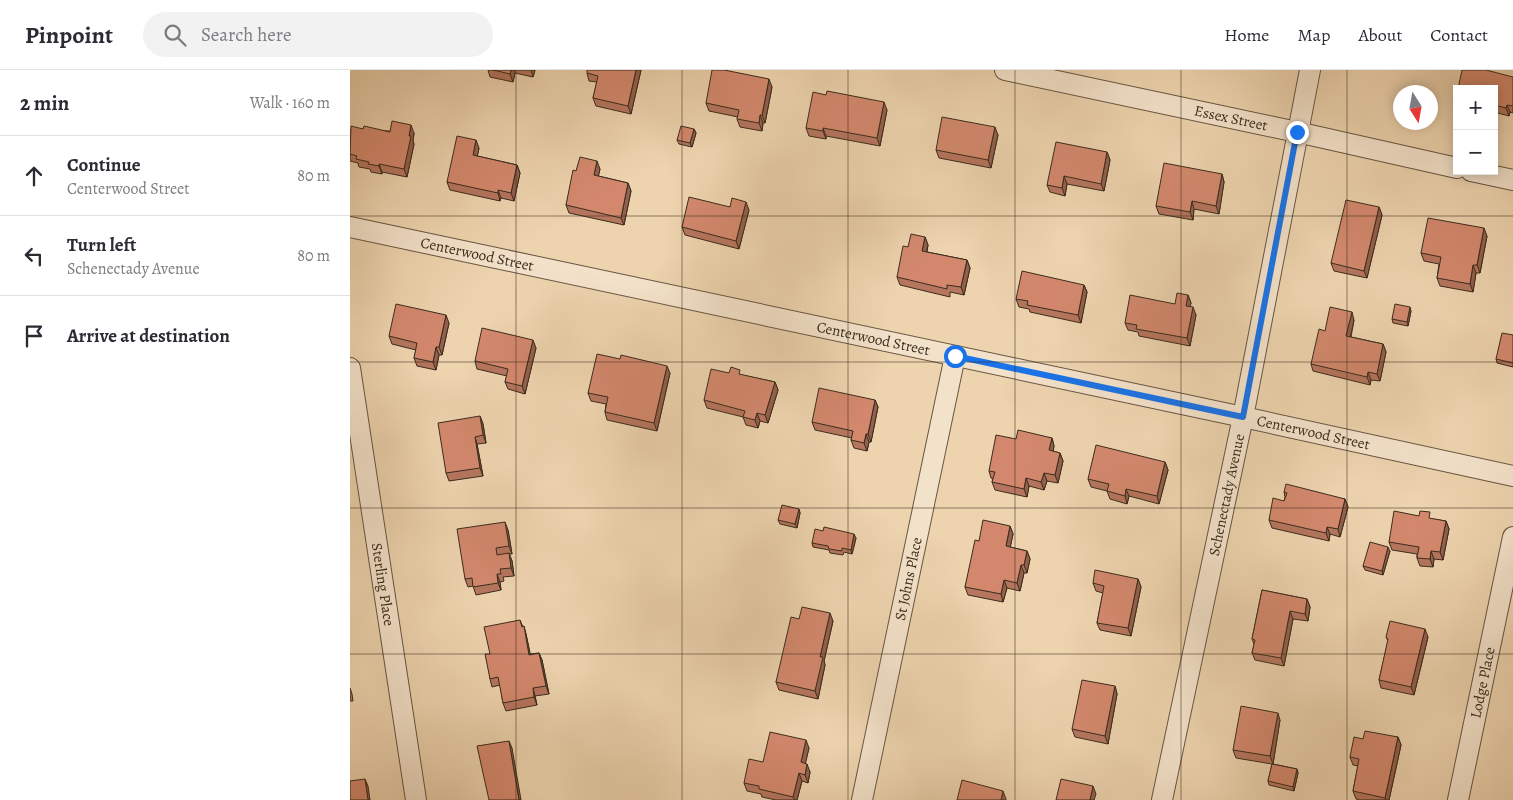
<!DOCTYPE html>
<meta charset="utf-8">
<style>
body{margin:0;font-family:Alegreya,serif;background:#f2f2f3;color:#2b2b33}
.controls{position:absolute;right:15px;top:15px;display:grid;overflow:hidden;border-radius:0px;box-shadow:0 2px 12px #0003}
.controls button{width:45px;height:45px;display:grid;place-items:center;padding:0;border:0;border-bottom:1px solid #e1e1e2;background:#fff;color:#2b2b33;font:25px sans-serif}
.compass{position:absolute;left:1043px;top:15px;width:45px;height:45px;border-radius:50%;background:#fff;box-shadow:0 2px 12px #0003;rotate:169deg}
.stop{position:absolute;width:15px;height:15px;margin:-11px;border:4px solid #1a73e8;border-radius:50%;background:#fff}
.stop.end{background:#1a73e8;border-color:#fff;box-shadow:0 1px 5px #0008}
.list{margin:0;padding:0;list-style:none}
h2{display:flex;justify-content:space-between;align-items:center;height:65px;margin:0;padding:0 20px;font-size:21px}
h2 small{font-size:16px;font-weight:400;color:#7c7c81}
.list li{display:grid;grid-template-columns:32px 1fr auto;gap:15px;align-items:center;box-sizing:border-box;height:80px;padding:0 20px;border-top:1px solid #e1e1e2}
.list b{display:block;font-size:19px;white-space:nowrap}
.list p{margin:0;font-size:16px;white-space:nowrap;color:#7c7c81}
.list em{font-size:16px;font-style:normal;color:#7c7c81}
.icon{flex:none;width:28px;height:28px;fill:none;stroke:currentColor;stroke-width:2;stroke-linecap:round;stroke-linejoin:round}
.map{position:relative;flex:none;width:1163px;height:730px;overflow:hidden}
header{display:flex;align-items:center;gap:30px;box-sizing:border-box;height:70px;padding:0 25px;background:#fff;border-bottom:1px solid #e1e1e2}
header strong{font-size:24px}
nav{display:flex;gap:28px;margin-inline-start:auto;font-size:18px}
.search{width:350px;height:45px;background:#f2f2f3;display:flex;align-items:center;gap:12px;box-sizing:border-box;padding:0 18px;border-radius:28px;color:#7c7c81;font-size:19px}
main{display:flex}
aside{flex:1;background:#fff}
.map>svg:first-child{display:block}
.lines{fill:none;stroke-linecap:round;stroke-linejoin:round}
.street-casing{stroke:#675641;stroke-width:22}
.street{stroke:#f3e2ca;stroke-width:20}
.wall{fill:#b5755e;stroke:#3a2c1d}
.shaded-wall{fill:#945f4c;stroke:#3a2c1d}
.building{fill:#d3886d;stroke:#3a2c1d}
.route{stroke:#1a73e8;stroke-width:6}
.grid{fill:none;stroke:#3a2c1d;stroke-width:1;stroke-opacity:0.55}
.labels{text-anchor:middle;stroke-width:4.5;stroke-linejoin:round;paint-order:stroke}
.street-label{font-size:15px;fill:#3a2c1d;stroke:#f3e2ca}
</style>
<header>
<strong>Pinpoint</strong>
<div class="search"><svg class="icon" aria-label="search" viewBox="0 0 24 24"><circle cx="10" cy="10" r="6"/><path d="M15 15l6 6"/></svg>Search here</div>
<nav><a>Home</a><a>Map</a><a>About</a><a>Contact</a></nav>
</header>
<main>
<aside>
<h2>2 min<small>Walk · 160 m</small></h2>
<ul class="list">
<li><svg class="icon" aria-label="ahead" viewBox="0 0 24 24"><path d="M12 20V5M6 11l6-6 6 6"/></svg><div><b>Continue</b><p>Centerwood Street</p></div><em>80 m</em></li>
<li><svg class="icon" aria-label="left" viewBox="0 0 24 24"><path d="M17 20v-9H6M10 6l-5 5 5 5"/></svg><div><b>Turn left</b><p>Schenectady Avenue</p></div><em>80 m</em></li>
<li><svg class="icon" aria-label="arrive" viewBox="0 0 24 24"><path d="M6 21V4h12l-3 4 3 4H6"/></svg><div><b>Arrive at destination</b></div></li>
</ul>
</aside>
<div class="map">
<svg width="1163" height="730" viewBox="0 0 1163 730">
<rect width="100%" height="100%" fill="#edd3ae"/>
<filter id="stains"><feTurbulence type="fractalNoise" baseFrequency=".004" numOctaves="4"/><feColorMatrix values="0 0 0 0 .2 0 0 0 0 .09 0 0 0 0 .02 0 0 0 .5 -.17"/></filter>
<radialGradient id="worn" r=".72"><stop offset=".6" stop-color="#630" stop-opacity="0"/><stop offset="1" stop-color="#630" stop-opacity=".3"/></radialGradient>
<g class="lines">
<defs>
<g id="street">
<path id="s1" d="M655,0L947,62L1107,98"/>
<path d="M1121,101L1163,110"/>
<path id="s2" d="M0,157L893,347L1163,406"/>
<path id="s3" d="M0,298L66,730"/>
<path id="s4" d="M512,730L605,286"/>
<path id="s5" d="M812,730L893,347L960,0"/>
<path id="s6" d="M1108,730L1163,467"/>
</g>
</defs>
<use href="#street" class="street-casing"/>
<use href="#street" class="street"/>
</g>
<path class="wall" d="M138,0H185L183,7L165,3L163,12L140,7Z
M291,0L281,44L246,36L243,28L247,12L239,11L237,3Z
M1163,7V43L1160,42L1159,46L1144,42V19Z
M422,17L415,53H413L412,61L390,57L387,49L388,47L359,41L356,33Z
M537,40L530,76L476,66V69L459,66L456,58Z
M13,59L64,63L63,71L64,74L57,107L32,102V104L21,102L20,99L9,97L8,93L0,91V60Z
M344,59L346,63L342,77L329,74L327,70Z
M648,65L641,98L589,88L586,80Z
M129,78L127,86L167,95L170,103L164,131L151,128L150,131L100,120L97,112Z
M757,82L760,90L754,121L717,114L715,126L700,122L697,115Z
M250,99L248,106L278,113L281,121L274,155L219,143L216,135L226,101Z
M872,104L874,112L869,144L844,139L843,150L809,144L806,136Z
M380,137L399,140L389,179L335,165L332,157Z
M1029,137L1032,145L1017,208L984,201L981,193Z
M1137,166L1130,203H1126L1123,222L1090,216L1087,208L1089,194L1074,191L1071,183Z
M575,167L578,175L577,182L617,190L620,198L614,225L600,222V227L550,215L547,207L558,177Z
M734,215L737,222L731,253L680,242L679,239L669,237L666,229Z
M838,225L841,233L840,236L846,245L840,276L789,266L788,262L778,260L775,253L825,234Z
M1061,241L1058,256L1043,253L1042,249Z
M1004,250L1001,267L1033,274L1036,282L1030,311L1021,310L1020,315L963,301L961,294L975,261Z
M99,253L92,285H89L86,300L67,296L64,288L66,280L42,274L39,266Z
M1163,265V297L1147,293L1146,289Z
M186,278L175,324L158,319L155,312L157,306L127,299L125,291Z
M320,303L307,361L257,350L255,342L256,334L241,331L238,323Z
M379,303L392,305L425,312L428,320L418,353L410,351L408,358L396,355L393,347L357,338L354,330Z
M525,330L528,337L521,372H519L517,381L504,378L501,370L502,368L465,360L462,352Z
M130,346L133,354L136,373L127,374L133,406L99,411L96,403Z
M702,368L704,376L703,381L710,383L713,391L708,413L697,411L694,420L679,416L677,427L645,420L642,412L643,409L641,408L639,401L666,369Z
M815,392L818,400L809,434L779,426L777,434L760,429L757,421L741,417L738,409Z
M934,422L995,429L998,437L990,467L980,464L979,471L922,458L919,450L934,431L935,427Z
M449,439L450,443L447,458L430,454L428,450Z
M1082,449L1096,451L1099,459L1093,490L1084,489L1083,497L1070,496L1067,488V484L1042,480L1039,472Z
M660,456L663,464L660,477L677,481L680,489L677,503H674L670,521L657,518L653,532L618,525L615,517L629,471Z
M158,460L162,484H159L162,491L164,506L153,507L154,511L150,512L151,520L126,525L123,516L118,517L115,509Z
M506,468L502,484L494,482L493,485L480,483L479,480L463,477L462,473Z
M1040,481L1033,505L1015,500L1013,496Z
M788,509L791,517L781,566L750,560L747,553L753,523L746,521L743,513Z
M912,520L957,529L960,537L958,551L943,549L934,596L905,590L902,583L904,574L902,569Z
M449,549L483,551L474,591L475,595L468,629L429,620L426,612Z
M170,550L176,564L180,584L189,583L192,590L199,624L185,626L187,635L156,641L153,633L150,615L142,617L140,609V584Z
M1036,567H1078L1064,625L1031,618L1029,610L1038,571Z
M765,616L767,624L758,674L725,667L722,659Z
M0,618L2,624L3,631H0Z
M930,650L923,694L947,699L948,703L944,721L919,715L918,711L922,694L886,688L883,680Z
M1048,667L1051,675L1039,730H1010L1006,729L1003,721L1008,696L1003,695L1000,687L1013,669Z
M459,678L455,693L460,702L458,713L452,711L447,730H426L412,727L411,724L397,721L394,713L413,692Z"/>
<path class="shaded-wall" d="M161,0H164L165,3L163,12L160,4Z
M181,0H185L183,7Z
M286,0H291L281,44L278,36Z
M419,9L422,17L415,53L412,45Z
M534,32L537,40L530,76L527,68Z
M1157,35L1160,42L1159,46L1156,38Z
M410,45L413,53L412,61L409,53Z
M61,55L64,63L63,71L64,74L57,107L54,99Z
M645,57L648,65L641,98L638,90Z
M473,58L476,66V69L473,61Z
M344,59L346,63L342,77L340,73Z
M126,70L129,78L126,93L123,85Z
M757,82L760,90L754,121L751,114Z
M247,91L250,99L247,113L244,105Z
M29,94L32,102V104L29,96Z
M167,95L170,103L164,131L161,123Z
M872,104L874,112L869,144L866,136Z
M714,106L717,114L715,126L712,118Z
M278,113L281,121L274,155L271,148Z
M148,120L151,128L150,131L148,123Z
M842,131L844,139L843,150L840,142Z
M396,132L399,140L389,179L386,171Z
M1029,137L1032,145L1017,208L1014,201Z
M1134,158L1137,166L1130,203L1127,195Z
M575,167L578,175L575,188L572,181Z
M617,190L620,198L614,225L611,217Z
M1123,195L1126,203L1123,222L1120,214Z
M734,215L737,222L731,253L728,245Z
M838,225L841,233L839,243L836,236Z
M843,237L846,245L840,276L837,268Z
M1060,237L1061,241L1058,256L1057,252Z
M1002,242L1004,250L999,273L996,266Z
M96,245L99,253L92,285L89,277Z
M183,270L186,278L175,324L172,316Z
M1033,274L1036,282L1030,311L1027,304Z
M86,277L89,285L86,300L83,292Z
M317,296L320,303L307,361L304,353Z
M1018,302L1021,310L1020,315L1017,307Z
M425,312L428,320L418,353L415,345Z
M525,330L528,337L521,372L518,364Z
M407,343L410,351L408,358L405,350Z
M130,346L133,354L136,373L133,365Z
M516,364L519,372L517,381L514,373Z
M125,367L127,374L133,406L130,398Z
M702,368L704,376L702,388L699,380Z
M710,383L713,391L708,413L705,405Z
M815,392L818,400L809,434L807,426Z
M694,403L697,411L694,420L691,412Z
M676,408L679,416L677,427L674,419Z
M776,419L779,426L777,434L775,426Z
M995,429L998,437L990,467L988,459Z
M449,439L450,443L447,458L445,454Z
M1096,451L1099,459L1093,490L1090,482Z
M155,452L158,460L162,484L159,476Z
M660,456L663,464L659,484L656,476Z
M977,457L980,464L979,471L976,463Z
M504,464L506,468L502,484L501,480Z
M1038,477L1040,481L1033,505L1032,501Z
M677,481L680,489L677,503L674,495Z
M1081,481L1084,489L1083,497L1080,489Z
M159,483L162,491L164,506L161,498Z
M671,495L674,503L670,521L667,513Z
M147,504L150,512L151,520L148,513Z
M788,509L791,517L781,566L778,558Z
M654,510L657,518L653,532L651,524Z
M957,529L960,537L958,551L955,544Z
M940,541L943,549L934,596L931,588Z
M480,543L483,551L474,591L475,595L468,629L465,621L470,587Z
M174,556L176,564L182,592L179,585Z
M1075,559L1078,567L1064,625L1061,617Z
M189,583L192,590L199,624L196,616Z
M765,616L767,624L758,674L755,666Z
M183,618L185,626L187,635L184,627Z
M928,643L930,650L923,694L920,686Z
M1048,667L1051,675L1039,730H1036L1035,728Z
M456,670L459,678L454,700L451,692Z
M159,671L162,678L171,730H169Z
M457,694L460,702L458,713L455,705Z
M947,699L948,703L944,721L943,717Z
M449,703L452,711L447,730H445L443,727Z
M15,709L18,716L20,730H18Z
M743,716L746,724L744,730H740Z
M653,721L656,729V730H651Z"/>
<path class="building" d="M143,0H161L160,4Z
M237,0H286L278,36L243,28L248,6L237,3Z
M362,0H374L419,9L412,45H410L409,53L387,49L389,40L356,33Z
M1112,0H1136L1163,7V36L1157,35L1156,38L1144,35V19H1108Z
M477,21L534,32L527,68L473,58V61L456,58L463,22L476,25Z
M592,47L645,57L638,90L586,80Z
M42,51L61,55L59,66H61L54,99L29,94V96L18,94L19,92L6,89L7,86L0,84L1,56L13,59L14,56L40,62Z
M331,56L344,59L340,73L327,70Z
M107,66L126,70L123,85L167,95L161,123L148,120V123L97,112Z
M706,72L757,82L751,114L714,106L712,118L697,115Z
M230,87L247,91L244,105L278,113L271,148L216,135L223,100L226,101Z
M814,93L872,104L866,136L842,131L840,142L806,136Z
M339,127L380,137L382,128L396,132L386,171L332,157Z
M996,130L1029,137L1014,201L981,193Z
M1078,148L1134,158L1127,195H1123L1120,214L1087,208L1091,187L1071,183Z
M561,164L575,167L572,181L617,190L611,217L597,215V219L547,207L553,176L558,177Z
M672,201L734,215L728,245L677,235L678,231L666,229Z
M827,223L838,225L836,236L843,237L837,268L786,259L787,255L775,253L780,225L825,234Z
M46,234L96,245L89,277H86L83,292L64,288L67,273L39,266Z
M1045,234L1060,237L1057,252L1042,249Z
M980,237L1002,242L996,266L1033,274L1027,304L1018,302L1017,307L961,294L969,259L975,261Z
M132,258L183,270L172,316L155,312L158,299L125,291Z
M1152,263L1163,265V293L1146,289Z
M247,284L270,289L271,285L317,296L304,353L255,342L258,327L238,323Z
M381,297L390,300L389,304L425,312L415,345L407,343L405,350L393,347L395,341L354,330L361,299L379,303Z
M469,318L525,330L518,364H516L514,373L501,370L503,361L462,352Z
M130,346L133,365L125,367L130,398L96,403L88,353Z
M668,360L702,368L699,380L710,383L705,405L694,403L691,412L676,408L674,419L642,412L645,402L639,401L646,365L666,369Z
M746,375L815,392L807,426L776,419L775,426L757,421L759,414L738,409Z
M936,414L995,429L988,459L977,457L976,463L919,450L923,428L934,431L937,423L934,422Z
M432,435L449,439L445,454L428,450Z
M1044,441L1069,446L1070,441L1080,442L1079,448L1096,451L1090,482L1081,481L1080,489L1067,488L1069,477L1039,472Z
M633,450L660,456L656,476L677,481L674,495H671L667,513L654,510L651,524L615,517L625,470L629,471Z
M155,452L159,476L146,478L147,485L159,483L161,498L150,499L151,504H147L148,513L123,517L122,508L115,509L107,459Z
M474,457L504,464L501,480L492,478V481L479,479L478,476L462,473L465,459L473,461Z
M1020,472L1038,477L1032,501L1013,496Z
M745,500L788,509L778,558L747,553L754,516L743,513Z
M912,520L957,529L955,544L940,541L931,588L902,583L905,570L902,569Z
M452,537L480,543L470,587H473L465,621L426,612L441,547L449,549Z
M170,550L172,557L174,556L179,585L189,583L196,616L183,618L184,627L153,633L148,607L140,609L135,584H140L134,557Z
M1040,551L1075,559L1061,617L1029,610L1038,569L1036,567Z
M732,610L765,616L755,666L722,659Z
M891,636L928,643L920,686L883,680Z
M1015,661L1048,667L1035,728L1003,721L1009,689L1000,687L1004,667L1013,669Z
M420,662L456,670L451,692L457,694L455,705L449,703L443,727L409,719V716L394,713L399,689L413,692Z
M159,671L169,730H139L127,676Z
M922,694L947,699L943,717L918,711Z
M15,709L18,730H0V711Z
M711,709L743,716L740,730H706Z
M612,710L653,721L651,730H607Z"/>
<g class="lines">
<path class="route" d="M605,286L893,347L947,62"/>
</g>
<path class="grid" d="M166,0V730M332,0V730M498,0V730M665,0V730M831,0V730M997,0V730M0,146H1163M0,292H1163M0,438H1163M0,584H1163"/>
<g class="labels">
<g class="street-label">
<text dy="5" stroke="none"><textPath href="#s1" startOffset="231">Essex Street</textPath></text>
<text dy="5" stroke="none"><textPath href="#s2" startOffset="130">Centerwood Street</textPath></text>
<text dy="5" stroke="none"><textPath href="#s2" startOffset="535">Centerwood Street</textPath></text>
<text dy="5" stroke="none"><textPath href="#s2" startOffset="985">Centerwood Street</textPath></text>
<text dy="5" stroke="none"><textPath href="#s5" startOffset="312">Schenectady Avenue</textPath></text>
<text dy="5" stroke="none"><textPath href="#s4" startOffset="226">St Johns Place</textPath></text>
<text dy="5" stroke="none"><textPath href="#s3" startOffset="219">Sterling Place</textPath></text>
<text dy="5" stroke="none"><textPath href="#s6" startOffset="120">Lodge Place</textPath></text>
</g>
</g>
<rect width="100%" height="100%" filter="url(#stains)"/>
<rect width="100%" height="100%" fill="url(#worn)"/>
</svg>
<div class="controls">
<button>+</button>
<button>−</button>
</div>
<svg class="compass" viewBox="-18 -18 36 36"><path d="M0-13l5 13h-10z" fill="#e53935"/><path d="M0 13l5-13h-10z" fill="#7c7c81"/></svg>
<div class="stop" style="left:605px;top:286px"></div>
<div class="stop end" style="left:947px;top:62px"></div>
</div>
</main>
